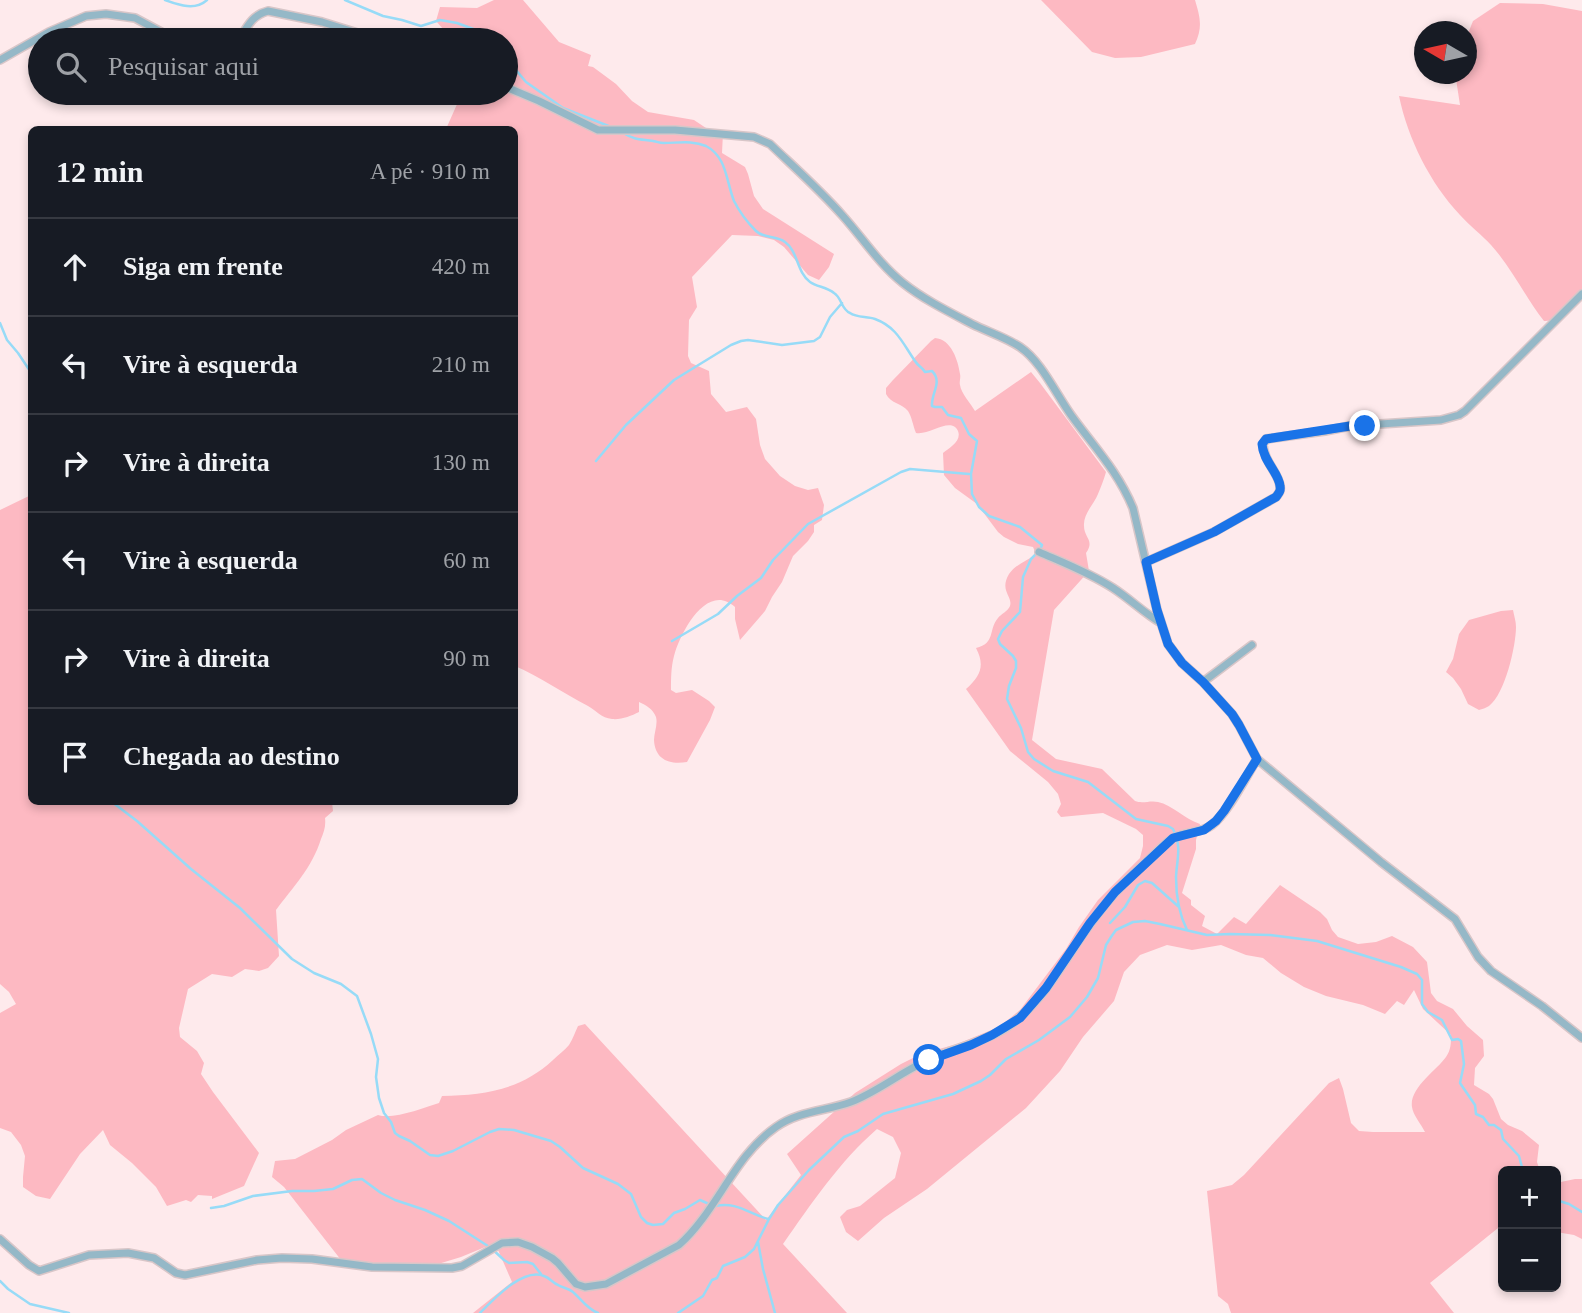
<!DOCTYPE html>
<html lang="pt">
<meta charset="utf-8">
<style>
body{margin:0;font-family:Georgia,serif;background:#242831;color:#f1f3f6}
.controls{position:absolute;right:21px;bottom:21px;display:grid;overflow:hidden;border-radius:10px;box-shadow:0 4px 10px #0003}
.controls button{width:63px;height:63px;display:grid;place-items:center;padding:0;border:0;border-bottom:2px solid #363941;background:#171b24;color:#f1f3f6;font:35px sans-serif}
.compass{position:absolute;left:1414px;top:21px;width:63px;height:63px;border-radius:50%;background:#171b24;box-shadow:0 4px 10px #0003;rotate:279deg}
.stop{position:absolute;width:21px;height:21px;margin:-16px;border:5px solid #1a73e8;border-radius:50%;background:#fff}
.stop.end{background:#1a73e8;border-color:#fff;box-shadow:0 2px 7px #0008}
.list{margin:0;padding:0;list-style:none}
h2{display:flex;justify-content:space-between;align-items:center;height:91px;margin:0;padding:0 28px;font-size:30px}
h2 small{font-size:23px;font-weight:400;color:#9ea1a6}
.list li{display:grid;grid-template-columns:46px 1fr auto;gap:21px;align-items:center;box-sizing:border-box;height:98px;padding:0 28px;border-top:2px solid #363941}
.list b{display:block;font-size:26px;white-space:nowrap}
.list em{font-size:23px;font-style:normal;color:#9ea1a6}
.icon{flex:none;width:38px;height:38px;fill:none;stroke:currentColor;stroke-width:2;stroke-linecap:round;stroke-linejoin:round}
.map{position:relative;flex:none;width:1582px;height:1313px;overflow:hidden}
.search{position:absolute;background:#171b24;box-shadow:0 4px 10px #0003;left:28px;top:28px;width:490px;height:77px;display:flex;align-items:center;gap:18px;box-sizing:border-box;padding:0 24px;border-radius:38px;color:#9ea1a6;font-size:26px}
.panel{position:absolute;background:#171b24;box-shadow:0 4px 10px #0003;left:28px;top:126px;width:490px;height:679px;border-radius:10px}
.map>svg:first-child{display:block}
.green{fill:#fdb9c2}
.lines{fill:none;stroke-linecap:round;stroke-linejoin:round}
.stream{stroke:#97dbf7;stroke-width:2.5}
.minor-casing{stroke:#d8c6c8;stroke-width:10}
.minor{stroke:#95b8c7;stroke-width:7}
.route{stroke:#1a73e8;stroke-width:9}
</style>
<div class="map">
<svg width="1582" height="1313" viewBox="0 0 1582 1313">
<rect width="100%" height="100%" fill="#feeaec"/>
<path class="green" d="M494,0H523L559,42L591,55L588,66L593,67L616,84L632,101L648,112L694,120L709,130L723,133L722,153L745,167L748,174L754,196L763,209L834,254L829,267L819,280L808,275L784,247L774,240L758,236L732,235L692,277L697,307L689,320L688,356L691,363L709,371L711,394L726,412L747,407L756,419L760,445L765,459L780,476L795,486L808,490L818,488L824,505L822,520L814,525V532L808,541L793,556L782,582L772,597L765,611L740,640L735,619V607C707,581 680,633 674,656C671,667 671,679 671,690L676,693L692,690L709,701L715,707L710,720L687,762C670,765 655,760 654,740C654,733 658,724 656,717C653,709 646,705 639,702V712C631,716 621,720 612,719C601,718 597,711 588,706C563,693 540,677 515,666L514,130L446,129L462,93H506V40H476L467,35L443,29L436,21L440,7L477,8Z
M1041,0H1195C1200,17 1203,27 1195,44L1141,57L1115,58L1092,52Z
M1500,3L1543,4L1582,11V295C1571,305 1559,322 1544,321C1525,297 1512,268 1491,245C1482,235 1470,226 1460,215C1430,183 1408,139 1399,96L1460,105L1456,79L1457,74H1466L1467,36L1473,21Z
M935,338C951,339 958,360 960,374C961,378 959,382 960,385C961,393 971,404 975,411L1031,372L1040,383L1106,472C1104,479 1101,487 1098,494C1094,504 1083,514 1084,526C1084,538 1095,540 1086,553L1089,571L1054,610L1032,740L1056,759L1102,769L1135,801C1143,804 1150,800 1158,802C1172,805 1185,819 1200,824L1196,840V849L1182,893L1191,900V905L1205,916L1202,926L1217,934L1234,917L1246,924L1280,885L1320,912L1327,919L1332,930L1338,937L1358,944L1376,942L1392,936L1413,947L1427,962L1431,993L1437,1001L1453,1009L1467,1026L1483,1040L1484,1056L1475,1068L1474,1085L1489,1094L1493,1099L1501,1119L1508,1125L1522,1131L1539,1145L1537,1162L1540,1171H1503V1224L1430,1283L1454,1313H1231L1228,1304L1218,1296L1207,1191L1232,1185L1244,1175L1329,1083L1339,1078L1343,1089L1351,1123L1359,1131L1373,1132H1425C1421,1124 1413,1115 1412,1107C1409,1088 1437,1070 1446,1057C1451,1050 1451,1043 1451,1035L1423,1009L1414,990L1404,1005L1397,1001L1385,1014L1363,1005L1326,996L1304,987L1281,973L1263,958L1246,955L1221,945L1192,950L1167,945L1140,955L1124,972L1114,1001L1083,1037L1060,1071L1026,1108L927,1189L884,1218L858,1241L846,1232L840,1217L847,1210L860,1206L895,1178L901,1153L893,1137L877,1129C840,1161 811,1204 783,1244L847,1313H473L512,1282L495,1243L461,1257L438,1264L400,1270L381,1264L341,1260L284,1187L272,1177L275,1161L295,1159L332,1140L346,1130L378,1115C393,1120 423,1108 439,1103L442,1096C484,1095 521,1090 553,1060C558,1055 565,1050 569,1045C573,1039 575,1032 578,1026L585,1024L766,1220L801,1175L787,1154L855,1093L901,1064L921,1054L957,1044L999,1027L1020,1010L1066,949L1079,927L1098,900L1140,858L1143,846V835L1136,829L1103,813L1061,817L1057,812L1061,804L1058,794L1048,782L1010,751L966,689C981,676 985,665 976,648C996,643 988,630 998,618C1001,614 1008,611 1010,606C1013,596 999,591 1009,574C1016,564 1027,561 1036,554L1033,547L1018,544L1004,537L998,532L977,504L955,488L944,475L943,453C949,448 962,441 958,431C951,416 929,436 916,433C913,426 912,417 908,411C902,403 891,404 886,394V388L893,380L931,341Z
M31,495L32,802H332L333,811L325,818C326,826 324,832 321,839C312,868 293,887 276,910L279,956L268,968L259,971L245,969L232,977L212,974L188,989L179,1028L180,1037L197,1051L204,1063L201,1074L213,1092L259,1153L244,1186L212,1199V1196L198,1195L191,1202L186,1200L167,1206L156,1187L132,1163L110,1145L103,1130L80,1154L50,1199L36,1196L23,1187V1177L25,1156L21,1145L11,1132L0,1128V1013L16,1004L9,992L0,984V510Z
M1513,610C1514,616 1516,621 1516,627C1516,646 1505,694 1489,706C1486,708 1482,709 1479,710L1468,704L1461,689L1453,678L1446,672L1453,659L1459,634L1469,620L1501,611Z
M1575,1179H1582V1239L1574,1235L1556,1232V1183Z"/>
<g class="lines">
<path class="stream" d="M165,0C179,5 195,11 207,0
M345,0L383,16L402,20L421,26L440,20L457,23L476,30L488,40
M506,58L526,82L563,108L611,127
M623,133C635,140 640,139 653,141C659,142 658,143 664,143C678,143 692,140 706,146C727,157 726,181 734,201C739,211 748,223 756,231C764,239 776,235 785,242C798,251 797,273 810,282C817,287 827,287 834,293C842,298 841,309 850,313C857,318 867,316 875,319C897,327 903,344 915,361C918,366 922,367 925,372L932,371C943,382 931,393 932,406L935,407H942L948,415L961,418L969,434L977,441L971,474L972,494L979,507L989,516L1020,527L1042,545L1040,550L1031,559L1023,577L1020,612L1002,631L998,639L1000,644L1013,656L1016,661V668L1009,686L1007,699L1021,728L1028,752L1034,759L1053,771L1088,782L1136,819L1168,826L1173,829C1182,847 1177,858 1176,877C1176,895 1179,914 1187,930
M0,323L7,340L18,353L32,374
M596,461L626,425L674,380L731,345L741,341L748,340L782,345L814,341L820,337L830,317L842,303
M672,641L718,614L737,596L761,578L773,560L808,524L901,472L910,469L969,474
M112,802L137,821L191,869L240,908L292,959L314,973L341,984L357,996L371,1034L378,1059L376,1077L379,1098L384,1113L391,1122L395,1133L399,1136L410,1141L430,1155L438,1156L453,1151L490,1132L499,1129L514,1130L551,1141L560,1147L583,1168L618,1184L631,1194L641,1217L647,1223L653,1225L663,1224L674,1213L685,1209L700,1200L709,1204
M1110,923L1125,907L1138,885L1145,881L1152,883L1179,907
M1556,1200L1569,1204L1582,1212
M716,1206C735,1201 750,1214 768,1219
M211,1208L224,1206L253,1196L292,1191H314L333,1189L352,1180L362,1179L381,1193L395,1200L425,1210L449,1221L491,1248L504,1260L509,1263L527,1262L533,1264L541,1274
M758,1242L763,1269L775,1313
M0,1281L8,1289L30,1304L69,1313
M480,1313C493,1300 523,1267 544,1276C550,1278 553,1283 558,1285C563,1288 568,1288 573,1292C582,1300 587,1309 598,1313
M678,1313L703,1296L712,1280L717,1278L723,1266L745,1257L754,1249L769,1219L778,1205L809,1170L844,1137L858,1131L883,1114L953,1094L981,1081L990,1075L1006,1059L1039,1040L1070,1017L1087,997L1098,978L1106,945L1111,937L1116,930L1133,922L1145,921L1160,924L1207,935L1230,934L1270,935L1317,941L1401,967L1417,974L1422,980V1004L1428,1012L1442,1020L1452,1040L1458,1039L1461,1041L1464,1064L1460,1083L1475,1105L1476,1114L1483,1117L1489,1125H1494L1501,1130L1503,1139L1519,1156L1523,1171"/>
<defs>
<path id="minor" d="M239,40C247,27 252,15 268,11L322,22L380,40
M0,60L49,32L86,16L106,14L135,18L176,40
M506,87L539,101L598,130H675L754,137L770,144C794,167 820,190 842,215C862,237 879,264 903,283C923,299 949,312 972,324C988,332 1005,337 1020,347C1041,361 1056,394 1071,415C1094,447 1117,470 1133,508L1157,610L1168,644L1182,663L1203,682L1232,714L1239,725L1257,759L1381,862L1455,919L1478,957L1491,971L1542,1006L1582,1038
M1039,552C1064,563 1090,573 1113,588C1130,599 1144,613 1161,623
M1146,562L1214,532L1276,497C1279,493 1281,491 1280,486C1279,473 1263,461 1263,444L1266,439L1325,431L1350,426L1441,420L1459,415L1465,411L1582,294
M1203,682L1252,645
M0,1239L29,1265L39,1271L89,1255L128,1253L154,1258L176,1273L185,1275L257,1260L282,1258L312,1259L372,1267L452,1268L462,1266L502,1243L518,1242L532,1247L552,1258L558,1263L576,1284L585,1287L606,1284L679,1245C718,1210 733,1157 776,1127C798,1111 826,1111 851,1102C877,1092 900,1073 926,1061C951,1049 979,1044 1004,1029C1048,1002 1071,944 1104,906C1118,888 1135,872 1152,857C1158,851 1165,843 1172,839C1184,831 1200,834 1212,825C1229,811 1245,778 1257,759"/>
</defs>
<use href="#minor" class="minor-casing"/>
<use href="#minor" class="minor"/>
</g>
<g class="lines">
<path class="route" d="M929,1060L971,1045L992,1035L1020,1018L1046,988L1090,923L1115,892L1173,838L1204,830L1216,821L1224,811L1257,759L1239,725L1232,714L1203,682L1182,663L1168,644L1157,610L1146,562L1214,532L1276,497C1279,493 1281,491 1280,486C1279,473 1263,461 1262,444L1266,439L1350,426H1365"/>
</g>
</svg>
<div class="controls">
<button>+</button>
<button>−</button>
</div>
<svg class="compass" viewBox="-18 -18 36 36"><path d="M0-13l5 13h-10z" fill="#e53935"/><path d="M0 13l5-13h-10z" fill="#9ea1a6"/></svg>
<div class="stop" style="left:929px;top:1060px"></div>
<div class="stop end" style="left:1365px;top:426px"></div>
<div class="search"><svg class="icon" aria-label="search" viewBox="0 0 24 24"><circle cx="10" cy="10" r="6"/><path d="M15 15l6 6"/></svg>Pesquisar aqui</div>
<section class="panel">
<h2>12 min<small>A pé · 910 m</small></h2>
<ul class="list">
<li><svg class="icon" aria-label="ahead" viewBox="0 0 24 24"><path d="M12 20V5M6 11l6-6 6 6"/></svg><div><b>Siga em frente</b></div><em>420 m</em></li>
<li><svg class="icon" aria-label="left" viewBox="0 0 24 24"><path d="M17 20v-9H6M10 6l-5 5 5 5"/></svg><div><b>Vire à esquerda</b></div><em>210 m</em></li>
<li><svg class="icon" aria-label="right" viewBox="0 0 24 24"><path d="M7 20v-9h11M14 6l5 5-5 5"/></svg><div><b>Vire à direita</b></div><em>130 m</em></li>
<li><svg class="icon" aria-label="left" viewBox="0 0 24 24"><path d="M17 20v-9H6M10 6l-5 5 5 5"/></svg><div><b>Vire à esquerda</b></div><em>60 m</em></li>
<li><svg class="icon" aria-label="right" viewBox="0 0 24 24"><path d="M7 20v-9h11M14 6l5 5-5 5"/></svg><div><b>Vire à direita</b></div><em>90 m</em></li>
<li><svg class="icon" aria-label="arrive" viewBox="0 0 24 24"><path d="M6 21V4h12l-3 4 3 4H6"/></svg><div><b>Chegada ao destino</b></div></li>
</ul>
</section>
</div>
